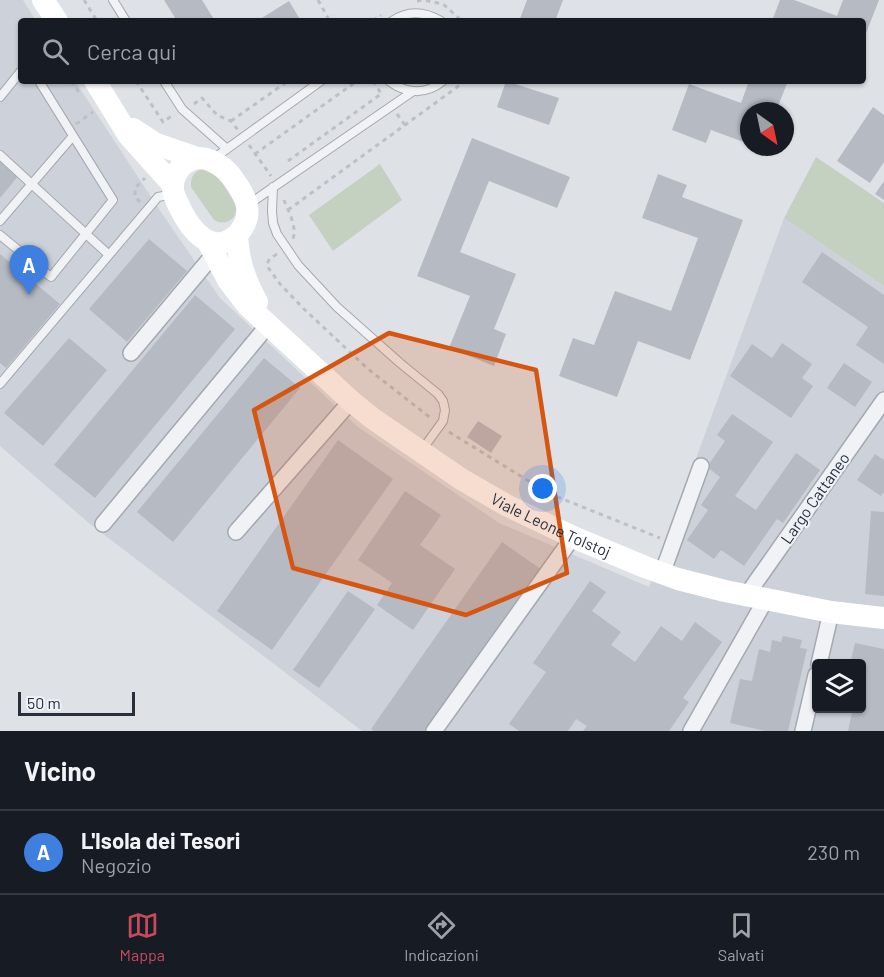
<!DOCTYPE html>
<html lang="it">
<style>
body{margin:0;font-family:Barlow,sans-serif;background:#242831;color:#f1f3f6}
.controls{position:absolute;right:18px;bottom:18px;display:grid;overflow:hidden;border-radius:6px;box-shadow:0 2px 4px #0004}
.controls button{width:54px;height:54px;display:grid;place-items:center;padding:0;border:0;border-bottom:2px solid #363941;background:#171b24;color:#f1f3f6;font:30px sans-serif}
.compass{position:absolute;left:740px;top:102px;width:54px;height:54px;border-radius:50%;background:#171b24;box-shadow:0 2px 4px #0004;rotate:147deg}
.scale{position:absolute;left:18px;bottom:15px;width:117px;box-sizing:border-box;padding-left:6px;border:3px solid #28303d;border-top:0;font-size:16px;line-height:21px;white-space:nowrap;color:#28303d;-webkit-text-stroke:4px #eef1f5;paint-order:stroke}
.you{position:absolute;left:543px;top:489px;width:21px;height:21px;margin:-15px;border:4px solid #fff;border-radius:50%;background:#1a73e8;box-shadow:0 0 0 9px #1a73e833}
.badge{display:grid;place-items:center;width:39px;height:39px;border-radius:50%;background:#c64a5e;color:#fff;font-size:20px;font-weight:700}
.pin{position:absolute;translate:-50% -50px;filter:drop-shadow(0 2px 3px #0008)}
.pin::after{content:'';position:absolute;top:32px;width:21px;height:18px;background:inherit;clip-path:polygon(0 0,100% 0,50% 100%)}
.list{margin:0;padding:0;list-style:none}
h2{display:flex;justify-content:space-between;align-items:center;height:78px;margin:0;padding:0 24px;font-size:26px}
h2 small{font-size:20px;font-weight:400;color:#9ea1a6}
.list li{display:grid;grid-template-columns:39px 1fr auto;gap:18px;align-items:center;box-sizing:border-box;height:84px;padding:0 24px;border-top:2px solid #363941}
.list b{display:block;font-size:22px;white-space:nowrap}
.list p{margin:0;font-size:20px;white-space:nowrap;color:#9ea1a6}
.list em{font-size:20px;font-style:normal;color:#9ea1a6}
.icon{flex:none;width:33px;height:33px;fill:none;stroke:currentColor;stroke-width:2;stroke-linecap:round;stroke-linejoin:round}
.map{position:relative;flex:none;width:884px;height:731px;overflow:hidden}
.search{position:absolute;background:#171b24;box-shadow:0 2px 4px #0004;left:18px;right:18px;top:18px;height:66px;display:flex;align-items:center;gap:15px;box-sizing:border-box;padding:0 21px;border-radius:6px;color:#9ea1a6;font-size:22px}
.sheet{height:162px;background:#171b24}
nav{display:flex;justify-content:space-around;align-items:center;box-sizing:border-box;height:84px;border-top:2px solid #363941;background:#171b24;font-size:16px;color:#9ea1a6}
nav a{display:grid;justify-items:center;gap:3px}
nav .on{color:#c64a5e}
.map>svg:first-child{display:block}
.built{fill:#cdd1d9;fill-rule:evenodd}
.green{fill:#c4d0c0}
.building{fill:#b6bbc3}
.lines{fill:none;stroke-linecap:round;stroke-linejoin:round}
.lane-casing{stroke:#a4a9b1;stroke-width:10}
.street-casing{stroke:#a4a9b1;stroke-width:18}
.path{stroke:#bdc0c5;stroke-width:3;stroke-dasharray:4.5 4.5;stroke-linecap:butt}
.lane{stroke:#f1f2f5;stroke-width:8}
.street{stroke:#f1f2f5;stroke-width:15}
.secondary{stroke:#fff;stroke-width:22}
.marked{fill:#d55511;fill-opacity:0.2;stroke:#d55511;stroke-width:4.5;stroke-linejoin:round}
.labels{text-anchor:middle;stroke-width:4.5;stroke-linejoin:round;paint-order:stroke}
.street-label{font-size:16px;fill:#28303d;stroke:#eef1f5}
</style>
<div class="map">
<svg width="884" height="731" viewBox="0 0 884 731">
<rect width="100%" height="100%" fill="#dee2e7"/>
<path class="built" d="M0,0H23L36,21H21V81H75L159,209L220,298L358,427L499,523L649,587L784,218L884,286V731H362L90,524L0,446ZM816,664H862V708H816Z"/>
<path class="green" d="M816,157L884,203V286L784,218Z
M380,164L402,200L333,251L309,215Z
M202,169C206,170 213,171 216,174C219,177 235,202 236,206C238,220 224,226 214,220L191,187C190,177 194,172 202,169Z"/>
<path class="building" d="M164,0H202L215,21H177Z
M527,0H563L555,21H519Z
M780,0H794L837,16L843,0H879L863,41V21H772Z
M289,1L301,21H257Z
M506,81L559,98L549,125L497,107Z
M749,81H788L776,111H749V144L711,130L706,143L672,130L689,84L741,103Z
M873,107L884,115V162L870,183L837,161Z
M472,138L570,177L557,208L489,181L460,252L516,274L494,329L506,334L494,366L449,348L470,296L417,276Z
M0,159L19,175L0,198Z
M658,174L687,185L682,197L743,220L690,360L638,341L617,397L559,376L573,338L594,345L615,291L671,311L698,238L642,218Z
M884,181V200L875,194Z
M149,239L187,271L127,342L89,309Z
M822,252L884,295V364L856,345L868,327L802,282Z
M0,254L60,304L6,368L0,363Z
M195,295L235,329L95,498L54,465Z
M69,338L107,370L43,446L4,413Z
M782,343L812,364L802,378L813,386L791,418L730,376L752,344L772,358Z
M264,358L300,388L173,542L137,512Z
M844,363L872,382L855,407L827,388Z
M732,414L773,442L735,496L756,510L796,453L820,470L783,523L777,519L744,566L721,550L714,559L687,540L708,510L701,505L720,477L707,467L725,441L717,435Z
M478,421L502,436L491,453L467,437Z
M338,440L393,479L272,650L217,611Z
M875,454L884,460V492L881,496L857,480Z
M405,491L441,515L420,545L455,569L413,630L377,605L392,583L358,560Z
M871,511L884,512V596L865,594Z
M502,542L542,570L429,731H374L371,729Z
M590,581L606,592L592,611L621,632L611,645L635,662L661,626L682,641L695,622L722,642L683,698L689,702L669,731H583L587,726L576,719L568,731H519L509,724L546,672L533,663Z
M348,591L375,609L319,688L293,670Z
M783,636L802,640L800,648L807,649L788,731H765L730,723L740,679L752,681L759,649L770,652L772,640L781,642Z
M855,643L884,649V731H848L853,708H862V664H850Z"/>
<g class="lines">
<defs>
<path id="lane" d="M113,0L126,21
M392,21C408,10 424,11 441,21
M164,81L182,109L227,149
M389,81C406,94 426,95 443,81
M0,97L21,71
M0,155L109,255L158,197L173,194
M213,159L321,81
M273,187L272,211L273,223L277,234L298,265L337,307L400,363L438,394L443,401L445,410L443,421L422,450
M249,204L412,92
M0,221L73,136
M0,235L51,277L113,200L39,81
M0,384L109,255"/>
<path id="street" d="M131,353L214,254
M103,524L269,324
M236,532L351,401
M662,574L701,466
M746,596L884,400
M819,664L831,612
M434,731L573,537
M691,731L766,599
M803,731L816,675"/>
</defs>
<use href="#lane" class="lane-casing"/>
<use href="#street" class="street-casing"/>
<path class="path" d="M84,0L97,21
M318,0L328,18V21
M417,1L423,0L443,4L462,21
M373,21L381,15
M71,81L80,94
M136,81L163,122L173,115
M373,81L382,95
M194,104L202,98L217,115L231,121L238,130
M397,114L405,125
M231,121L288,81
M76,124L93,112
M249,145L271,176
M255,154L357,81
M288,161L381,94
M284,200C289,212 297,227 293,239
M140,202L135,197V188L145,178
M288,210L460,85L462,81
M277,254C272,257 267,260 267,266L280,284L304,309L368,369L432,419
M449,432L550,494L660,538"/>
<use href="#lane" class="lane"/>
<use href="#street" class="street"/>
<g class="secondary">
<path d="M43,0L57,21"/>
<path d="M95,81L129,136L173,185"/>
<path d="M133,129L156,144L197,158"/>
<path d="M237,235C211,258 189,228 179,206C176,200 172,192 173,185C173,179 177,172 180,168C198,146 225,165 236,183C245,196 252,210 244,225C242,229 238,233 237,237C237,240 238,243 238,246C240,267 247,284 257,302"/>
<path id="s1" d="M208,242L228,280L248,306L351,401L372,418L461,479L506,505L573,537L645,567L678,579L725,591L831,612L884,618"/>
</g>
</g>
<path class="marked" d="M389,333L536,370L567,573L466,615L293,568L254,410Z"/>
<g class="labels">
<g class="street-label">
<text transform="translate(815 498) rotate(-55)" y="6">Largo Cattaneo</text>
<text dy="6" stroke="none"><textPath href="#s1" startOffset="452">Viale Leone Tolstoj</textPath></text>
</g>
</g>
</svg>
<div class="controls">
<button><svg class="icon" aria-label="layers" viewBox="0 0 24 24"><path d="M12 4l9 5-9 5-9-5zM3 14l9 5 9-5"/></svg></button>
</div>
<svg class="compass" viewBox="-18 -18 36 36"><path d="M0-13l5 13h-10z" fill="#e53935"/><path d="M0 13l5-13h-10z" fill="#9ea1a6"/></svg>
<div class="scale">50 m</div>
<div class="you"></div>
<div class="pin badge" style="left:29px;top:295px;background:#3f7fe0">A</div>
<div class="search"><svg class="icon" aria-label="search" viewBox="0 0 24 24"><circle cx="10" cy="10" r="6"/><path d="M15 15l6 6"/></svg>Cerca qui</div>
</div>
<section class="sheet">
<h2>Vicino<small></small></h2>
<ul class="list">
<li><span class="badge" style="background:#3f7fe0">A</span><div><b>L'Isola dei Tesori</b><p>Negozio</p></div><em>230 m</em></li>
</ul>
</section>
<nav>
<a class="on"><svg class="icon" aria-label="map" viewBox="0 0 24 24"><path d="M3 6l6-2 6 2 6-2v14l-6 2-6-2-6 2zM9 4v14M15 6v14"/></svg>Mappa</a>
<a><svg class="icon" aria-label="directions" viewBox="0 0 24 24"><path d="M12 3l9 9-9 9-9-9zM9 14v-3h6M13 9l2 2-2 2"/></svg>Indicazioni</a>
<a><svg class="icon" aria-label="saved" viewBox="0 0 24 24"><path d="M7 4h10v16l-5-4-5 4z"/></svg>Salvati</a>
</nav>
